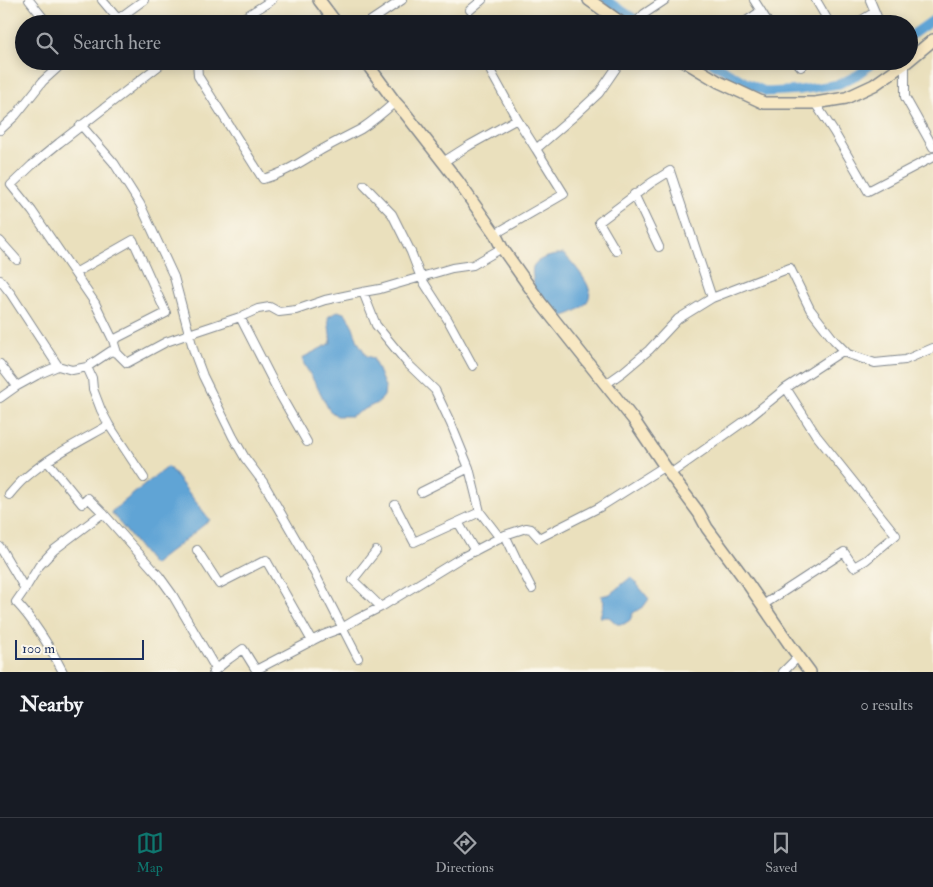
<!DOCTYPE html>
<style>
body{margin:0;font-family:"IM FELL Double Pica",serif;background:#20242c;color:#f1f3f6}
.scale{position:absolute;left:15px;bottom:12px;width:129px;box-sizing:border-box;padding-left:5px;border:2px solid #1b2f5e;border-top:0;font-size:14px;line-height:18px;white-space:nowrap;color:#1b2f5e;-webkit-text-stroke:4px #fbf7ec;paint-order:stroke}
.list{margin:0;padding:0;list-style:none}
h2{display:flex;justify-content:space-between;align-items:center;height:65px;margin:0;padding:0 20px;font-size:21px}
h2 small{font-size:16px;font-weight:400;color:#9ea1a6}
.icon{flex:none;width:28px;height:28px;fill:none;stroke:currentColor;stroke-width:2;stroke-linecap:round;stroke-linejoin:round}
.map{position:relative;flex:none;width:933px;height:672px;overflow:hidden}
.search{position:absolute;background:#171b24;box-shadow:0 2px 12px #0003;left:15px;right:15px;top:15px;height:55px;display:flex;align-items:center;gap:12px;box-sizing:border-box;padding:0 18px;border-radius:28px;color:#9ea1a6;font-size:19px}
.sheet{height:145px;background:#171b24}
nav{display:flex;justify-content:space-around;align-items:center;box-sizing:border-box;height:70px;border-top:1px solid #363941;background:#171b24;font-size:14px;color:#9ea1a6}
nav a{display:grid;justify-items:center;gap:2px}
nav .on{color:#0f766e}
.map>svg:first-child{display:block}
.water{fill:#61a4d5;stroke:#3e6a9a}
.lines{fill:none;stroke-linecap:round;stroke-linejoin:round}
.canal{stroke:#61a4d5;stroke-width:9}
.street-casing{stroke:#82888e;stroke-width:10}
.secondary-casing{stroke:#82888e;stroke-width:14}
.street{stroke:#fff;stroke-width:8}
.secondary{stroke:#f8e8c3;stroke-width:11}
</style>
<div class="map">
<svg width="933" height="672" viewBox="0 0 933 672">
<rect width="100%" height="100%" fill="#fbf7ec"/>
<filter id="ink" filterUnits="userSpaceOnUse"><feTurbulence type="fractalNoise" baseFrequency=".02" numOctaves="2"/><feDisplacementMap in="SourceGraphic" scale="10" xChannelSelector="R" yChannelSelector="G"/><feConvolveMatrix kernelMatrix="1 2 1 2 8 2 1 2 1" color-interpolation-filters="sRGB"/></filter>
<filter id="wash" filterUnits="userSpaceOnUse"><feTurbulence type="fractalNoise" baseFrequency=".0096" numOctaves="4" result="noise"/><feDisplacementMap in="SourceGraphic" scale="20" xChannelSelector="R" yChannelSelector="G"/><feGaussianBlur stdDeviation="1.12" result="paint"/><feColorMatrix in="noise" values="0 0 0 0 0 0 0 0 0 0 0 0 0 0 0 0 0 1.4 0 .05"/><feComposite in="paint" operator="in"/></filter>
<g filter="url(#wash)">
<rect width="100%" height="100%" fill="#eae0bd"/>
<path class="water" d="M563,254C571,260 587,280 589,289C594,306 569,316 557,317L533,288C535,281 531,273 533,267C536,258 555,255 563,254Z
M338,311L346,314L353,327L358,342L367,356L373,358L385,387L384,396L379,402L351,416H337L329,410L319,390L304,364L302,358L331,343L328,317Z
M168,466L210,520L153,565L111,512Z
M631,577L649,599L644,606L633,613L630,620L624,624H617L609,617H600L604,602L601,596L610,594Z"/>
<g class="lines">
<path class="canal" d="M606,0L643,24
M909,37L933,20
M709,61L745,82L767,92L800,90L839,84L857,75L876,61"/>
</g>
</g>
<g filter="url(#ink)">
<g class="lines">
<defs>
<path id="street" d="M29,0L48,24
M102,0L118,19
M754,0L769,24
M816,0L830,24
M870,0L880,24
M470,10L482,0
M111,24L144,0
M234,24L272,0
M366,24L402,0
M635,24L644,14L665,0
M742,24L761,11
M855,24L875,12
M197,61L198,76L263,179C283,174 299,163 316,153C331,144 346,137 361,129C373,121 384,112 395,102
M796,61L801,67L807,61
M904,62L905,64V97L933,147
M491,72L517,119
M815,103L834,132L868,191L933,157
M81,125L114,163L140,204L174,277L194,352L203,376L233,437L245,458L263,482L309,562L358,658
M0,130L16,115L43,81L65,61
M443,162L470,145L517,119L536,149L572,118L599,93L621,61
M364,185L392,214L411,252L421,278L448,320L473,366
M634,194L659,247
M495,234L564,194L536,149
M0,241L17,260
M616,251L599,222L651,183L670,171L712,298
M75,273L133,240L166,313L113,340
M0,280L11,294L58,366
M363,292L376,325L408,364L435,390L451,424L469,468L480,512L500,538
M240,317L279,393L307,442
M117,353L113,340L95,303L32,211L11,185L32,165L59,143L165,61
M0,364L17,386
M87,367L92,378L93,389L101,410L109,425L144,478
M606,384L623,372L649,350L678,319L712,298L790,268L810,309L834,340L848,354L875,363L905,360L933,348
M786,388L844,350
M0,398L17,386L37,375L58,366L72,370L87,367L111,351L117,353L127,363L166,342L189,334L240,317L258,309L270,307L279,312L296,310L325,300L363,292L380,289L452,268L473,265L502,248
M47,461L82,504L88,498L103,513
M670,474L749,418L786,388L816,435L896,535L866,560L854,567L844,552L763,605
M421,492L469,468
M9,495C14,489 19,483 25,478C50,456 81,441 109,425
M395,505L414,542L480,512
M458,522L475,551
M505,535L516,558L532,589
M0,547L25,589L16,602C35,622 50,647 63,672
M197,550L219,584L266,560L312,641
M376,551L353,580L381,607
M25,589L39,566L54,550L103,513L159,576L172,594L216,669
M213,672L229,659L243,649L256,670L323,635L342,628L357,619L381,607L459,559L505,535L526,528L531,529L539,538L600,507L665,466
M783,672L798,657"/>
<path id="secondary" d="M319,0L337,24
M589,0L623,24
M909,60L933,40
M365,61L395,102L405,113L457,180L495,234L502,248L540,302L633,419L670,474L699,513L707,528L744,578L790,645L810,672
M684,61L719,82L764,103H815L846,98L874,85L908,61"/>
</defs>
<use href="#street" class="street-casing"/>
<use href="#secondary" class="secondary-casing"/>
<use href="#street" class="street"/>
<use href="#secondary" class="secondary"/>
</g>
</g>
</svg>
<div class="scale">100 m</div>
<div class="search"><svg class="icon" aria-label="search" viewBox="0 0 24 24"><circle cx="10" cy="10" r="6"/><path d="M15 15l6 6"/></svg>Search here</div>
</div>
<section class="sheet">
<h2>Nearby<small>0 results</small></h2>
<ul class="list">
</ul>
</section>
<nav>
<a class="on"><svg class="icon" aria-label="map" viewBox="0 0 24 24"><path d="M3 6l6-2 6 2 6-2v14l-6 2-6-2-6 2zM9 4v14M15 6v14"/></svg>Map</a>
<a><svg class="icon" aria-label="directions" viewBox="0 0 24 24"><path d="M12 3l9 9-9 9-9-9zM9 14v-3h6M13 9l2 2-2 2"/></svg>Directions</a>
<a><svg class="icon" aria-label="saved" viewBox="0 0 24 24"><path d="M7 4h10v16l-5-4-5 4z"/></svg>Saved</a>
</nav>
